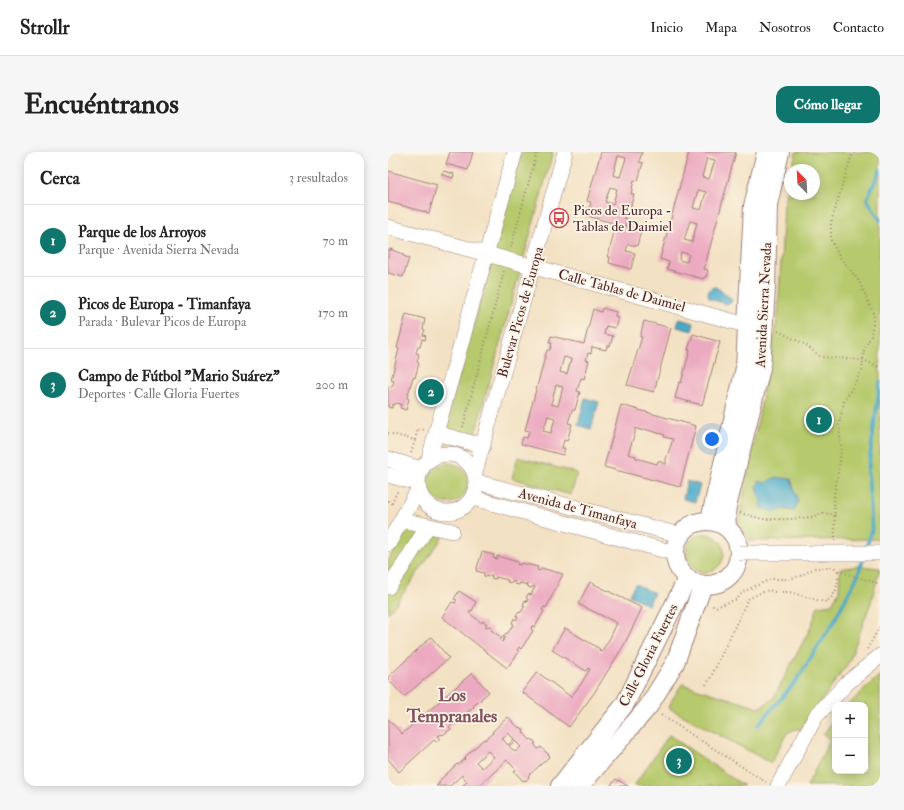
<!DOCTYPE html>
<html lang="es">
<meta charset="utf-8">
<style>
body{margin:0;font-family:"IM FELL Double Pica",serif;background:#f6f6f6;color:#222}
.controls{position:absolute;right:12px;bottom:12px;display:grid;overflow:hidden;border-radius:8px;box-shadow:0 2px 10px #0003}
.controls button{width:36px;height:36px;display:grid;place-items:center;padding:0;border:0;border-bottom:1px solid #e0e0e0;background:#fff;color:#222;font:20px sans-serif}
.compass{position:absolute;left:396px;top:12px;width:36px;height:36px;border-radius:50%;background:#fff;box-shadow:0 2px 10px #0003;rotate:336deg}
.you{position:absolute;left:324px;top:287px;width:14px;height:14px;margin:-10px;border:3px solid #fff;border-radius:50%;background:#1a73e8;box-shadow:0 0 0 6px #1a73e833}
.badge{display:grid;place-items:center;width:26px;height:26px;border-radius:50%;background:#0f766e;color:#fff;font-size:13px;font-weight:700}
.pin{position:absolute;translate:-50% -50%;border:2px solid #fff;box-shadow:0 1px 4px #0006}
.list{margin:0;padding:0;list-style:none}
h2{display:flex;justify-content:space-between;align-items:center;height:52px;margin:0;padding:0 16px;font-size:17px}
h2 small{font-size:13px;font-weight:400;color:#767676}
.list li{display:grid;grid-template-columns:26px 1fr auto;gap:12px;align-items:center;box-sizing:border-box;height:72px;padding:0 16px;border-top:1px solid #e0e0e0}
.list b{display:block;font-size:15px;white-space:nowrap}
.list p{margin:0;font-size:13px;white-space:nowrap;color:#767676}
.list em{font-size:13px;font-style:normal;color:#767676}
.map{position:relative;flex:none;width:492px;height:634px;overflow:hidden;border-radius:12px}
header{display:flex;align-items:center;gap:24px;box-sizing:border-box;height:56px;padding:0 20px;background:#fff;border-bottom:1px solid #e0e0e0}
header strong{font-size:19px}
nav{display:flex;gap:22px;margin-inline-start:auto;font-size:14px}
.intro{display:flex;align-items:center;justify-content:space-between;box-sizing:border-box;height:96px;padding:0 24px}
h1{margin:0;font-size:28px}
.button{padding:10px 18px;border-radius:12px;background:#0f766e;color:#fff;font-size:14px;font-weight:700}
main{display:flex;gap:24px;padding:0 24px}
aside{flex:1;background:#fff;border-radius:12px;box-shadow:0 2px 10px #0003}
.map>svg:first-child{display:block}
.green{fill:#b6c96c;stroke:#80744c}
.water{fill:#4aaac9;stroke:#4a647a}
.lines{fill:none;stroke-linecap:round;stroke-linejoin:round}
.stream{stroke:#4aaac9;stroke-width:3.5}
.building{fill:#ecaac1;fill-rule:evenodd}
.minor-casing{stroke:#9e8077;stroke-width:16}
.major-casing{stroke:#9e8077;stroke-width:20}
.path{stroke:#9e8077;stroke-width:2;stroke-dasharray:1 3;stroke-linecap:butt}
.minor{stroke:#fff;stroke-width:15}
.major{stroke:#fff;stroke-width:18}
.minor-bridge-casing{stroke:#9e8077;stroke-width:16;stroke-linecap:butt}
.minor-bridge{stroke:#fff;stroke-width:15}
.labels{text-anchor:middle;stroke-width:3.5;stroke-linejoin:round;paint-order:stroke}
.poi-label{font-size:14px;fill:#4a1f2b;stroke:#fcf5e5;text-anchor:start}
.street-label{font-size:14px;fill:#4a1f2b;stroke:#fcf5e5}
.district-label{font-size:18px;font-weight:bold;fill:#835060;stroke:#fcf5e5}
</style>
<header>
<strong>Strollr</strong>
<nav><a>Inicio</a><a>Mapa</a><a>Nosotros</a><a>Contacto</a></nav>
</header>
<div class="intro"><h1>Encuéntranos</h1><a class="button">Cómo llegar</a></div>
<main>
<aside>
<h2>Cerca<small>3 resultados</small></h2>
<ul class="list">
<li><span class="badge">1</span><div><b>Parque de los Arroyos</b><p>Parque · Avenida Sierra Nevada</p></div><em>70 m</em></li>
<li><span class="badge">2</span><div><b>Picos de Europa - Timanfaya</b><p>Parada · Bulevar Picos de Europa</p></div><em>170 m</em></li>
<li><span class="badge">3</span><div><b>Campo de Fútbol &quot;Mario Suárez&quot;</b><p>Deportes · Calle Gloria Fuertes</p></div><em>200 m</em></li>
</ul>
</aside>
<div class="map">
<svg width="492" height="634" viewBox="0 0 492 634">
<rect width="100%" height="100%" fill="#fcf5e5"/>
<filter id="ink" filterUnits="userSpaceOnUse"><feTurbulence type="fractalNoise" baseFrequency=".025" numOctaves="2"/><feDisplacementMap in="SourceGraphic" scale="8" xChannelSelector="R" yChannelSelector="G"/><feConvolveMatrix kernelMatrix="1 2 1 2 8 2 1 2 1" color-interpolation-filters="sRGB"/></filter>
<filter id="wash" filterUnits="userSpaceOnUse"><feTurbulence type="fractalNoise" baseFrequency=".012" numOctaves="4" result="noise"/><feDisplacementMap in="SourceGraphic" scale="16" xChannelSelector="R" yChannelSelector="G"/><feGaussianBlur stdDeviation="0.9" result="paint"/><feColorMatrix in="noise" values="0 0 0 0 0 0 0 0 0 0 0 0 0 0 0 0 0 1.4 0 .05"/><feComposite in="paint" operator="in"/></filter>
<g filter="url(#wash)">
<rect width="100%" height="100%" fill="#f3e1c3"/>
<path class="green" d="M134,0H165L82,300L52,292Z
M408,0H492V387L362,389L350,372L390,164L396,54L402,28V42H426V18H404Z
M130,305L189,321L183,343L124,326Z
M40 331a20 20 0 1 1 40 0a20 20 0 1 1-40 0Z
M20,376L55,385L7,453L0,461V408Z
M298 401a19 19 0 1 1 38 0a19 19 0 1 1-38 0Z
M470,414L492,416L483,450L461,510L413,577H408L399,581L383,611L281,556L284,548L294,532L371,556L385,547L423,475L430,454L444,452L451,439L452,417Z
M492,523V634H419L442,587L435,583L447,566V619H477V553H460Z
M281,583L356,634H246Z"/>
<path class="water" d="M328,135L344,147L343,151L338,152L322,147C319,143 319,139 324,136Z
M291,167L306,171L304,179L289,175Z
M197,246L211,250L203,277L190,273Z
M388,325L403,327L410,349L407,358L404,359L396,357L387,360L374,357L369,334L371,329L377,331Z
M299,329L312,333L307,350L295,347Z
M247,432L266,441L260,453L241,443Z"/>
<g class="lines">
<path class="stream" d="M492,18L479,47L492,68
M478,396L484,378L480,319L492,230
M370,573L408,529L445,471L470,423L476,404"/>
</g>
<g id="blocks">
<path class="building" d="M62,0H85L80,18L58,12Z
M213,0H254L251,10L255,11L254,14L250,29L246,28L243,42H246L241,60L238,59L236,66L239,67L237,74L253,79L249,94L240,92L238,99L247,101L243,117L221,111L222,105H220L228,72L196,63L198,56L201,57L203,50L199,49ZM230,4L238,6L232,25L225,23ZM222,35L229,37L225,52L217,50Z
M301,0H348L316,117L320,118L318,125H316L315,127L279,117L281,110L272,107ZM319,6L327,8L321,27L314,25ZM310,38L318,40L313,58L305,56ZM302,69L309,71L304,90L296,88ZM293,100L301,102L299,110L291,108Z
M0,19L49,33L41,61L0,50Z
M56,19L66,22L65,26L53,22Z
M2,97L15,102V104L21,106L15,125L0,121V98L2,99Z
M214,156L228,160L227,165L230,166L227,176L218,174L216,182L225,184L222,194H219L218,198L204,195L203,202L200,201L198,208L201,209L196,227L193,226L189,239L192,240L187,258H184L180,271L184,272L179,289L176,288L174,296H177L175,303L133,292L135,285L139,286L141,279L137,278L159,198H162L164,191H161L163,184L196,192L205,157L213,160ZM176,205L183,207L179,222L172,220ZM168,233L175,235L170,254L163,252ZM160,264L167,266L163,281L155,279Z
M18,162L37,167L35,177L37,178L35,183L38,184L37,188L34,187L32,195H30L28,201L31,202L29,210L31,211L27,226L25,225L19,246L21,247L18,258L12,256L13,252L8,251L7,253L5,252L4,256L0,255V234L4,235L6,229L3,228L11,197L9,196Z
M256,169L283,176L266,240L239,233L254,185H252Z
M305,182L332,190L314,253L287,246L291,230L293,231L302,198H300Z
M233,253L308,274L292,335L216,315ZM247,276L255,279L256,277L277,283L276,285L285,287L278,307V312L270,309L269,312L248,306V304L240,302L247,281Z
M94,400L106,403L105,406L109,407V404L130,410L129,412L132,413L133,411L150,415L149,418L152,419L153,416L175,422L158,456L156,455L154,458L156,459L147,475L144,474L143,477L145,479L133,497L131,495L129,498L131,500L119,516L54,465L64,450L67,451L69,448L66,447L71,439L88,450L84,459L83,458L81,461L94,471L95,469L99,472L97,474L99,475L101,474L105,476L103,478L110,483L114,486L112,488L114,490L117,485H115L118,481L119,482L126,472L124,471L126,466L128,468L130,465L128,464L130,460L132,461L137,454L135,453L137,448L139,450L140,447L138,446L140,442L143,443L147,435L145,434L144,436L140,435V433L132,431L131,433L127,432V430L125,429L124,431L119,430L120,428L108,425V427L103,426L104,423H101L100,425L96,424V421L88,419Z
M202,430L254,456L236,493L206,541L181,575L134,540L149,520L183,545L193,532L202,517L200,516L198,519L164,498L177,476L212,497L211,498L213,500L222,486L229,471L190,452Z
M43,485L61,506L16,545L0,527V525Z
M84,521L101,540L93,547V548L85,554L86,555L61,575L63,577L55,583L54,582L50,584L52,586L48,590L46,588L11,620L0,607V567L14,582Z
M120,565L131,576L133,575L136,579L135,580L142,588L144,587L148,591L146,592L150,597L153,595L162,604L140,624L141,625L138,629L137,628L135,629L126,619L128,618L119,608L91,634H74L79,630L74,623L62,634H48L52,631L50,630L69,612L70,613L78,606L77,605L96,587L97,588L105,581L104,580ZM120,581L126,587L120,593L114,586ZM127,589L133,595L127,600L121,594ZM100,599L106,605L94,616L88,610Z
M228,627L240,634H222Z"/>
</g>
</g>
<g filter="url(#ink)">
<use href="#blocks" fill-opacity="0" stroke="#9e8077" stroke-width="1"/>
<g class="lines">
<defs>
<path id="minor" d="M0,75L369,176
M48,281L95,294
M30 331a29 29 0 1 1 58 0a29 29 0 1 1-58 0Z
M0,307L33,317
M41,307L58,245L127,0
M87,320L177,0
M0,323L29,331
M89,330L292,383
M85,346L286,401
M14,368L64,379
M0,392L30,338
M0,435L13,417L40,374
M390,634L428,564L459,531L492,504"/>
<path id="major" d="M322,368L357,216L365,54L378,0
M287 401a32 32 0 1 1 64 0a32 32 0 1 1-64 0Z
M339,375L338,359L373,216L378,136L380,53L392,0
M172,634L237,552L299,427
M192,634L260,555L287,511L315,433"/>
</defs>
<use href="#minor" class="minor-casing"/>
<use href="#major" class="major-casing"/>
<path class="path" d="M123,95L149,0
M390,179L418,193L433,205L475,208L492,215
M75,275L116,119
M0,281L27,288L30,277L37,278
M23,301L27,288
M0,349L4,351L10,338
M352,361L375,367H405L423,365L435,361L448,363
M447,389L446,342L452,310L453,294L451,273L456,250L474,218L476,198L483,184L486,163L471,129L451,104L443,88V70L463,5L467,0
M450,419L492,432
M329,437L346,427L357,413
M479,497L492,475
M318,533L322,527L360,447L372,441L381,438L387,440H401L436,450C449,446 450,431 450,419L447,416H427L412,424L402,427H384L372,432L355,440L349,447L328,455L322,453
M273,563L378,630"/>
<use href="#minor" class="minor"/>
<use href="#major" class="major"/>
<defs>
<path id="minor-bridge" d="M351,401H492"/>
</defs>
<use href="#minor-bridge" class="minor-bridge-casing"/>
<use href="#minor-bridge" class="minor-bridge"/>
</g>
</g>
<defs>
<symbol id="bus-ring" viewBox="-11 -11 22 22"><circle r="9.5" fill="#fcf5e5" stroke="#d1495b" stroke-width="1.5"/><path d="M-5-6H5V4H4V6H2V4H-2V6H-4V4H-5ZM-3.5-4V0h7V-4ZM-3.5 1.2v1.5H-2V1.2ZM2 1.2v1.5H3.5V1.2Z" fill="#d1495b"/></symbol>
</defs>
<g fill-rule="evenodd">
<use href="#bus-ring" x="160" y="55" width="22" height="22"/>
</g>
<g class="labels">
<g class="poi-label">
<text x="185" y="63">Picos de Europa -<tspan x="185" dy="16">Tablas de Daimiel</tspan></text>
</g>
<g class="street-label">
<text transform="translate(234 138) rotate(15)" y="5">Calle Tablas de Daimiel</text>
<text transform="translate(375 153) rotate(-87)" y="5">Avenida Sierra Nevada</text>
<text transform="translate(132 160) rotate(-74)" y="5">Bulevar Picos de Europa</text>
<text transform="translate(190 356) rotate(15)" y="5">Avenida de Timanfaya</text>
<text transform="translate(260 503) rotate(-63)" y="5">Calle Gloria Fuertes</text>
</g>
<g class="district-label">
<text x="64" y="549">Los<tspan x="64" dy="21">Tempranales</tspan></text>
</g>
</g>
</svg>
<div class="controls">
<button>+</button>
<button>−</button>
</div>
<svg class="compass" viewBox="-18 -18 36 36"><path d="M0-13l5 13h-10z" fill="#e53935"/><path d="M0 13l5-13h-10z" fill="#767676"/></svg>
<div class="you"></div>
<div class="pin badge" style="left:431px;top:268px">1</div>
<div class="pin badge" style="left:43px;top:240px">2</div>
<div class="pin badge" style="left:291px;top:609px">3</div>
</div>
</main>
